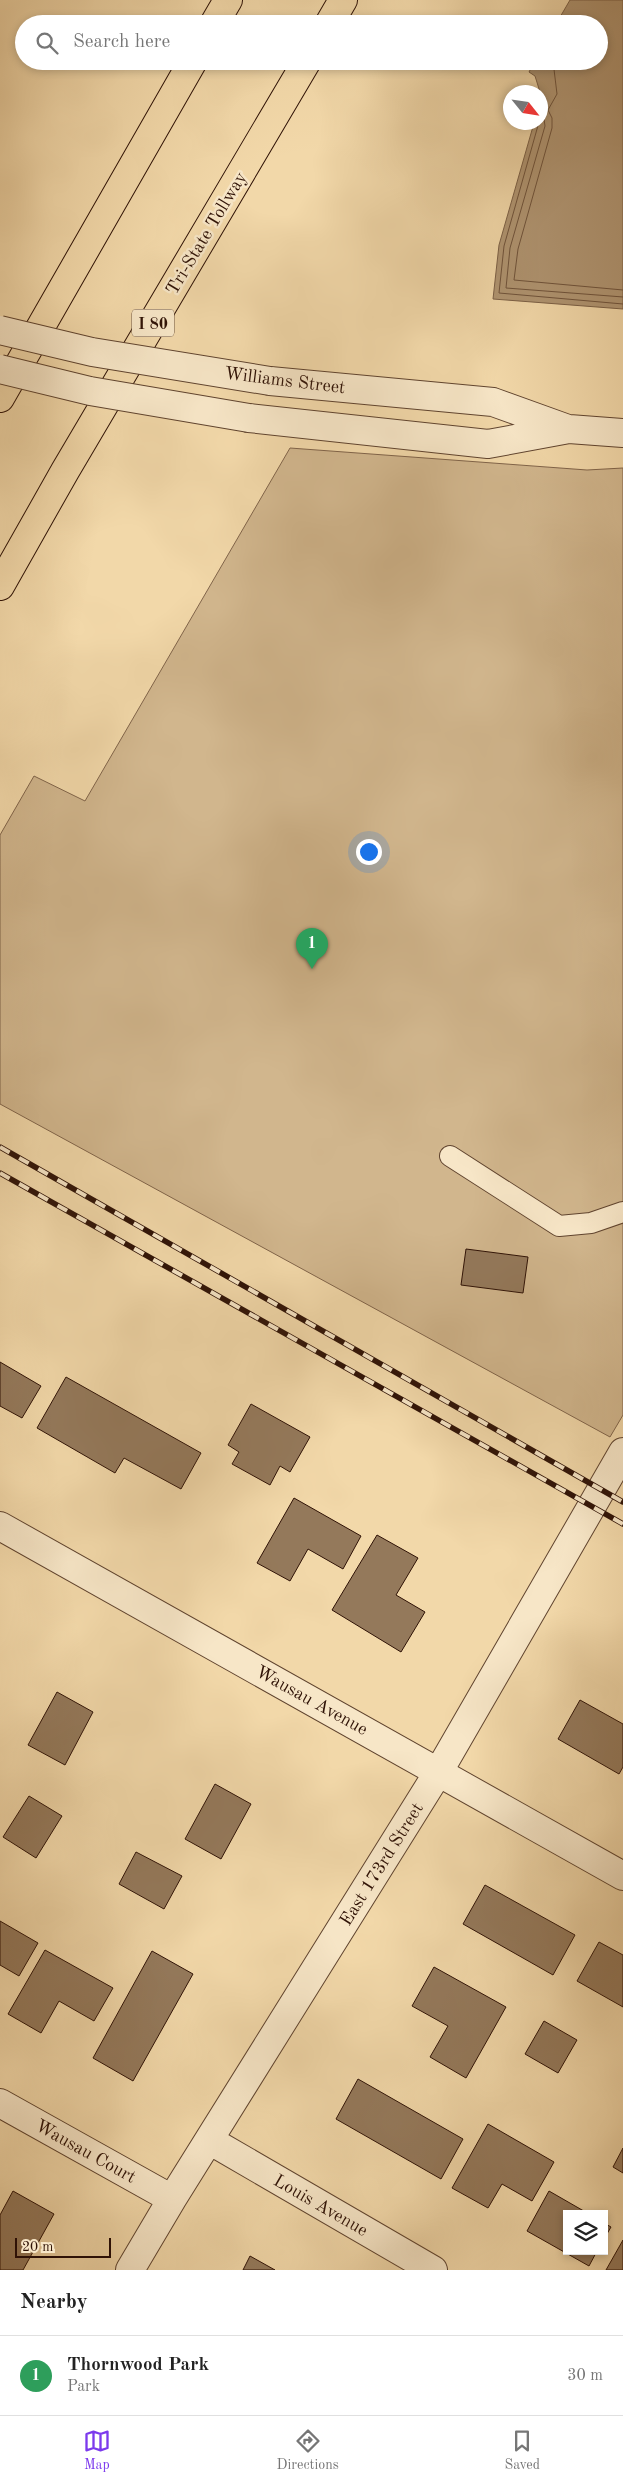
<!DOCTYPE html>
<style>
body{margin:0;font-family:"Old Standard TT",serif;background:#f6f6f6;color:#222}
.controls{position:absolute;right:15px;bottom:15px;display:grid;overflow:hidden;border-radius:0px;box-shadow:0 2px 8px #0003}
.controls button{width:45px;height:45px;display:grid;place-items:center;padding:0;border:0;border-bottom:1px solid #e0e0e0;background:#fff;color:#222;font:25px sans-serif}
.compass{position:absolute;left:503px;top:85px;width:45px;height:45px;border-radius:50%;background:#fff;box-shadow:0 2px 8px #0003;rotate:120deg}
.scale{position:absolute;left:15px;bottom:12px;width:96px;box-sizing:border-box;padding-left:5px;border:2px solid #2f1206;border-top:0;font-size:14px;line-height:18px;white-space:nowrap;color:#2f1206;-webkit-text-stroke:4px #f7e6c7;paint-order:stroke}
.you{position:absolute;left:368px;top:851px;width:18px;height:18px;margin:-12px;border:4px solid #fff;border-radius:50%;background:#1a73e8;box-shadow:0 0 0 8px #1a73e833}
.badge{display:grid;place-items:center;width:32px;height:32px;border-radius:50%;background:#7c3aed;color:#fff;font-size:16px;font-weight:700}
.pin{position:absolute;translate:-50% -41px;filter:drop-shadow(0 1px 2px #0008)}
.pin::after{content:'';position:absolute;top:26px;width:18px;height:15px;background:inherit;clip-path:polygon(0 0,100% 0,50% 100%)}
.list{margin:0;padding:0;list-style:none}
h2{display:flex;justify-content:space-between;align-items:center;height:65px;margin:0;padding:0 20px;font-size:21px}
h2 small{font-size:16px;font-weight:400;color:#767676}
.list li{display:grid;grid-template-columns:32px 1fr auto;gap:15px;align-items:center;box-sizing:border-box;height:80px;padding:0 20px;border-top:1px solid #e0e0e0}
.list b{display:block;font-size:19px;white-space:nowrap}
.list p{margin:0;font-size:16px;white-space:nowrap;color:#767676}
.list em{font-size:16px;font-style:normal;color:#767676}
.icon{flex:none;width:28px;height:28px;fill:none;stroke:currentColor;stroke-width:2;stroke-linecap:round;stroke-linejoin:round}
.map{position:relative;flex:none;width:623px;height:2270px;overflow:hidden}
.search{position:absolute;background:#fff;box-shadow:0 2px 8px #0003;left:15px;right:15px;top:15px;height:55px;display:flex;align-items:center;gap:12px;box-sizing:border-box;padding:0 18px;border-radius:28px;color:#767676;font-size:19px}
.sheet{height:145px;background:#fff}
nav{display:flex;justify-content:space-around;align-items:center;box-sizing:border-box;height:70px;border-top:1px solid #e0e0e0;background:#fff;font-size:14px;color:#767676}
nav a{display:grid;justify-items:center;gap:2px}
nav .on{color:#7c3aed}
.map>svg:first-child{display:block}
.green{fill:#d1b68d;stroke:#80644a}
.water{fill:#b09572;stroke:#7c6147}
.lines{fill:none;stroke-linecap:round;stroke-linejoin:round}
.shore{stroke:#70543c;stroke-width:1}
.building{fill:#94795b;stroke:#2f1206}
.service-casing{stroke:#60442f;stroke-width:22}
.minor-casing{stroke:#60442f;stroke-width:30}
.tertiary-casing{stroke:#60442f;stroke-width:30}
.motorway-casing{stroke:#2f1206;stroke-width:30}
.service{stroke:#f7e6c7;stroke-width:20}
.minor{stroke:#f7e6c7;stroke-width:28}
.tertiary{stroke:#f7e6c7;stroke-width:28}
.motorway{stroke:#f2d8a9;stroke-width:28}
.rail-casing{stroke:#2f1206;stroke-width:5.5}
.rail{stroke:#f7e6c7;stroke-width:4;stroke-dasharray:11;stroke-linecap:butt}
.tertiary-bridge-casing{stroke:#60442f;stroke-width:30;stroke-linecap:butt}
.tertiary-bridge{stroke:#f7e6c7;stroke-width:28}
.labels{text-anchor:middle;stroke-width:5;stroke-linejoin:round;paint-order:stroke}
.shield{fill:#f7e6c7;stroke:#6b5240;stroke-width:1}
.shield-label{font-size:16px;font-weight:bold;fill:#2f1206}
.street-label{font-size:18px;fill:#2f1206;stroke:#f7e6c7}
</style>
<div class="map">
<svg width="623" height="2270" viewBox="0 0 623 2270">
<rect width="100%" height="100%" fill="#f2d8a9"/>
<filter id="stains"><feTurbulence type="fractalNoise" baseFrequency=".004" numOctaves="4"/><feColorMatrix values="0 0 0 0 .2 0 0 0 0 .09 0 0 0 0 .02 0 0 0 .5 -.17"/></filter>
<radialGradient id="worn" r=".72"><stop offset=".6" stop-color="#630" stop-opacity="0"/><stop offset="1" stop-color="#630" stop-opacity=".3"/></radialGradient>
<path class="green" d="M290,448L587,470L623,468V1415L610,1437L0,1104V835L34,776L85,801Z"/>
<path class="water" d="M570,0H623V309L493,299L499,245L534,123L540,122V92L535,76L529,72L535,61H599V24H556Z"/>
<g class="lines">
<path class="shore" d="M553,61L557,94L548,110L552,118V128L518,249L514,280L623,290
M540,114L544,119L545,126L510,248L506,288L623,297
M539,122L504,246L499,293L623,304"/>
</g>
<path class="building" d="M466,1249L528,1257L523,1293L461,1285Z
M0,1362L41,1386L22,1418L0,1406Z
M66,1377L201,1453L181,1489L124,1458L115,1473L37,1428Z
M251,1404L310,1437L290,1472L280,1466L270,1485L232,1464L239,1452L228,1445Z
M294,1498L361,1536L343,1569L308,1549L290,1581L257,1563Z
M377,1535L418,1558L396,1595L425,1612L401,1652L332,1610Z
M57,1692L93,1712L65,1765L28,1745Z
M580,1700L623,1724V1767L619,1774L558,1739Z
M215,1784L251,1804L221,1859L185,1839Z
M29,1796L62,1816L36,1858L3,1837Z
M136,1852L182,1876L164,1909L119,1884Z
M485,1885L575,1935L553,1975L463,1924Z
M0,1921L38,1943L19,1976L0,1965Z
M599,1942L623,1955V2007L577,1981Z
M45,1950L113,1988L94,2021L59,2001L41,2033L8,2014Z
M152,1951L193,1974L133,2081L93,2058Z
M434,1967L506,2007L466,2078L430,2057L448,2026L412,2006Z
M544,2021L577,2040L558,2073L525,2054Z
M358,2079L463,2139L441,2179L336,2119Z
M488,2124L554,2162L532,2201L502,2184L488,2208L452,2188Z
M623,2148V2173L613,2167Z
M13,2191L54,2214L23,2270H0V2215Z
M549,2191L589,2214H567V2251H597L589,2266L527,2231Z
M604,2223L611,2227L604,2239Z
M623,2240V2270H606Z
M250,2256L275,2270H243Z"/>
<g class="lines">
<defs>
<path id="service" d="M450,1156L559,1226L591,1223L623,1212"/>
<path id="minor" d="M0,1526L623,1876
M0,2103L172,2199
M209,2140L433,2270
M130,2270L172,2199L439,1771L623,1452"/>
<path id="tertiary" d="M270,381L493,402L568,429
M249,418L488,444L569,429L623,433"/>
<path id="motorway" d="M214,24L228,0
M329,24L343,0
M0,398L193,61
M0,586L65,471L307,61"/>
</defs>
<use href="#service" class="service-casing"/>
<use href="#minor" class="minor-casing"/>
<use href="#tertiary" class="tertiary-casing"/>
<use href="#motorway" class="motorway-casing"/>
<use href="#service" class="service"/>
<use href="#minor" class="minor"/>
<use href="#tertiary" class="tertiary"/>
<use href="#motorway" class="motorway"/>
<defs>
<path id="rail" d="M0,1147L623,1502
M0,1173L623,1524"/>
</defs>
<use href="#rail" class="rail-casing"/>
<use href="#rail" class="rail"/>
<defs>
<path id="tertiary-bridge" d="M0,330L92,352L270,381
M0,369L90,391L249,418"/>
</defs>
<use href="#tertiary-bridge" class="tertiary-bridge-casing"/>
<use href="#tertiary-bridge" class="tertiary-bridge"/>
</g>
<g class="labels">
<rect class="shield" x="132" y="309.5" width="42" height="27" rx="4"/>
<g class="shield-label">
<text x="153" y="329">I 80</text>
</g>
<g class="street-label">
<text transform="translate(206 233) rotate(-59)" y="6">Tri-State Tollway</text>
<text transform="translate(285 380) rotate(7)" y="6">Williams Street</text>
<text transform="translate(312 1700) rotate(29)" y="6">Wausau Avenue</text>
<text transform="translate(381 1864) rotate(-58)" y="6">East 173rd Street</text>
<text transform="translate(86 2151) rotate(29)" y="6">Wausau Court</text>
<text transform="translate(321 2205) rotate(30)" y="6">Louis Avenue</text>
</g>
</g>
<rect width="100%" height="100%" filter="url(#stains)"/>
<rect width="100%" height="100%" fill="url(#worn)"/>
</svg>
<div class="controls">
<button><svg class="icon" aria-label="layers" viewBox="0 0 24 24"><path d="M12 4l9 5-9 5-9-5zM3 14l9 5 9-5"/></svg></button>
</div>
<svg class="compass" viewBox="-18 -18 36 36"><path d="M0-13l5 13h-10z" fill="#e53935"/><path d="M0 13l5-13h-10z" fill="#767676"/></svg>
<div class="scale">20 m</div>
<div class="you"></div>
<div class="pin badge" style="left:312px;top:969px;background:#2e9e5b">1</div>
<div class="search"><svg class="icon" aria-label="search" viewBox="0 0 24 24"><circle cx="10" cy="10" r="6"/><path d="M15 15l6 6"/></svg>Search here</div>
</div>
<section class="sheet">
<h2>Nearby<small></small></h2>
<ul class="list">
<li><span class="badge" style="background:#2e9e5b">1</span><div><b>Thornwood Park</b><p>Park</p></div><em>30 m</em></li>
</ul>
</section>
<nav>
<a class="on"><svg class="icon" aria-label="map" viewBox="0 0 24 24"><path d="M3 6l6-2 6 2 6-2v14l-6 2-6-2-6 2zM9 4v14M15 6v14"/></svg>Map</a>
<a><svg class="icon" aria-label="directions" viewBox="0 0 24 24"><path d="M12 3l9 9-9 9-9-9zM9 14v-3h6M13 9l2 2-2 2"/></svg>Directions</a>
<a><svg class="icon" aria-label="saved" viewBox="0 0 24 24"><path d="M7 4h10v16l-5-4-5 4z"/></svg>Saved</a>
</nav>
